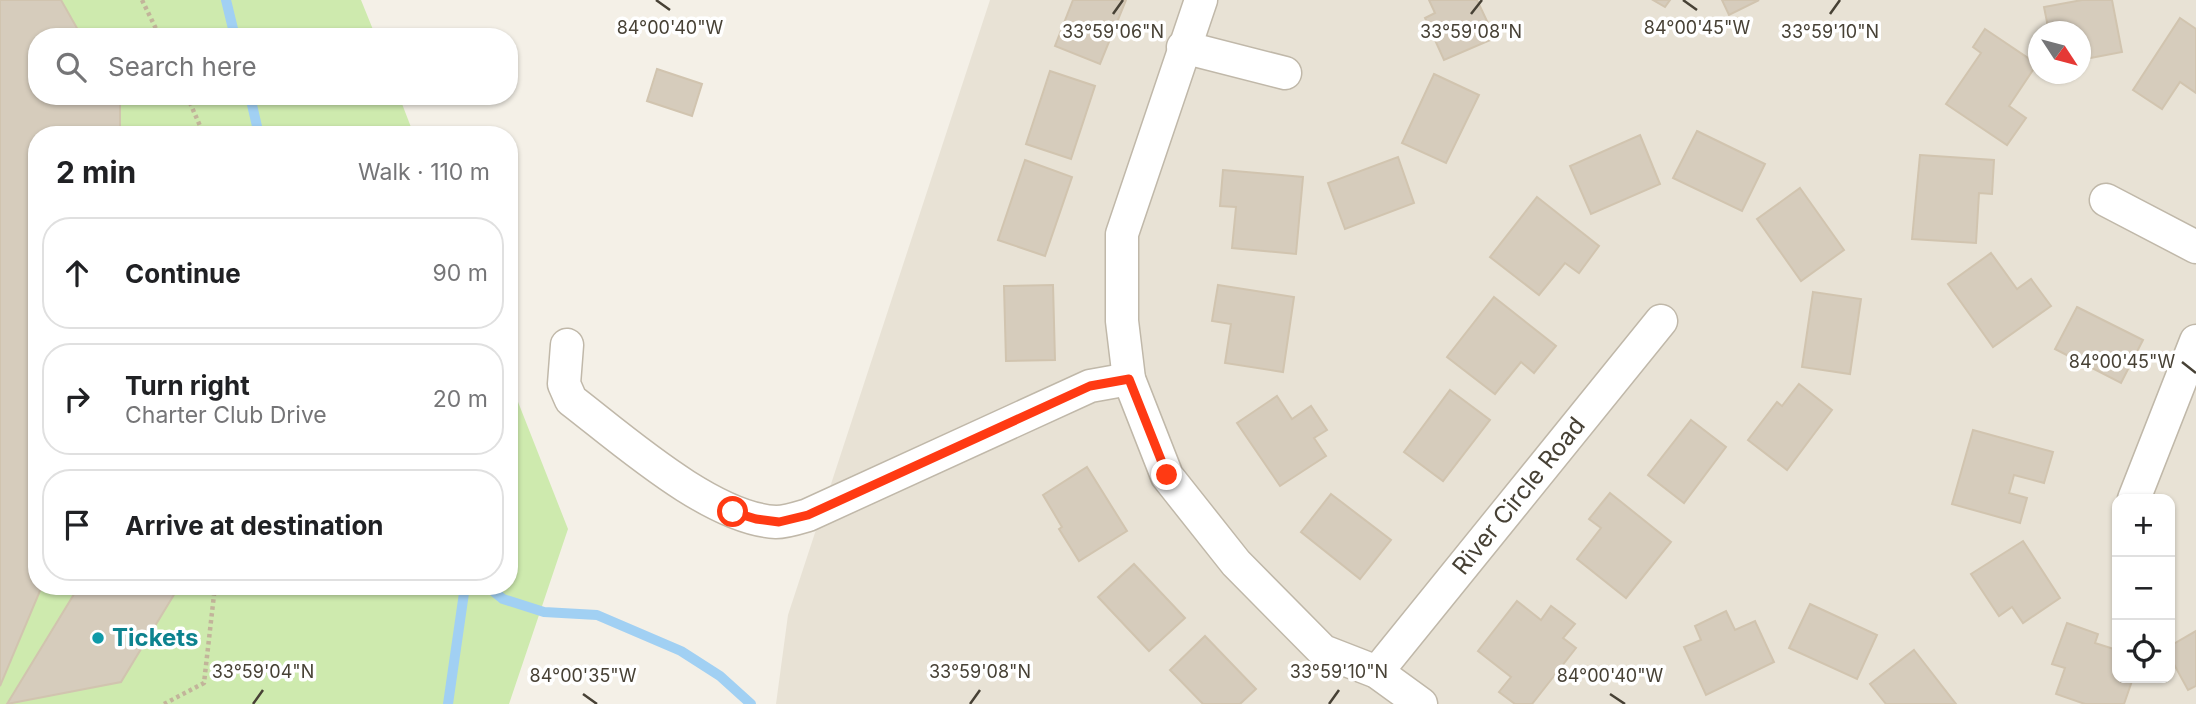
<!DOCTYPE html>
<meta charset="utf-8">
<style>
:root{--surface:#fff;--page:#f2f2f2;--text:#202124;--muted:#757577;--line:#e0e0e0}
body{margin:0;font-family:Inter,sans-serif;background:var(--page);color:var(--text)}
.controls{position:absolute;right:21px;bottom:21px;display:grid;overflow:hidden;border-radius:14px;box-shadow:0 2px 5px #0004}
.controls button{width:63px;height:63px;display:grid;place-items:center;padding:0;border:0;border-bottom:2px solid var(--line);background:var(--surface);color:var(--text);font:35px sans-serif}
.compass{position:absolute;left:2028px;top:21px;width:63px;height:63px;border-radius:50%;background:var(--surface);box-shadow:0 2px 5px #0004;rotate:126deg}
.stop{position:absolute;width:21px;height:21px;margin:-16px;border:5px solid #ff3a13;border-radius:50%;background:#fff}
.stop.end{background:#ff3a13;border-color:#fff;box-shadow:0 2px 7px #0008}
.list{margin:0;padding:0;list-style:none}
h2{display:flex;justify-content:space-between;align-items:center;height:91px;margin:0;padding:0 28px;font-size:30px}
h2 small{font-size:23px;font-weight:400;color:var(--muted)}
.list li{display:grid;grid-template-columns:46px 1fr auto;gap:21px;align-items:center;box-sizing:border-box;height:112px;margin:0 14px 14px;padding:0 14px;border:2px solid var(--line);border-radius:28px}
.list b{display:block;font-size:26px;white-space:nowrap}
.list p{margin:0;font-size:23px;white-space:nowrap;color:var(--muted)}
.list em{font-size:23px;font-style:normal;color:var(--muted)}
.icon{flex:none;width:38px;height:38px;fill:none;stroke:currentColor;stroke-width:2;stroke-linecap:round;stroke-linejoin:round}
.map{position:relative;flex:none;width:2196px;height:704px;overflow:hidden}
.search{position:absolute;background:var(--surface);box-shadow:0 2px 5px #0004;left:28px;top:28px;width:490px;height:77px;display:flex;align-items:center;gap:18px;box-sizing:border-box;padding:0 24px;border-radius:28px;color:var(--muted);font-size:26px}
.panel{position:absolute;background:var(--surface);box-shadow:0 2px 5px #0004;left:28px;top:126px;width:490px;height:469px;border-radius:28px}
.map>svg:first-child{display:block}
.residential{fill:#e8e2d5;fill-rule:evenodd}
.green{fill:#ceeaae}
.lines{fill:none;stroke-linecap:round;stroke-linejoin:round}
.stream{stroke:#a1d0f3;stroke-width:10}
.building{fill:#d6ccbc;stroke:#d1c4af;stroke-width:2}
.minor-casing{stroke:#c0b8a9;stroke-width:35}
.path{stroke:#c2b49a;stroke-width:4.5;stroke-dasharray:3.5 3.5;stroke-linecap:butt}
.minor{stroke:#fff;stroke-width:32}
.route{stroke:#ff3a13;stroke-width:9}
.ticks{fill:none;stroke:#474135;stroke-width:2.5}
.culture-dot{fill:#0f9aa8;stroke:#fff;stroke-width:2.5}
.labels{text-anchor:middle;stroke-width:7;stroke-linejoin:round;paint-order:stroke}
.street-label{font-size:24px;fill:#474135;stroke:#fff}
.culture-label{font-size:24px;font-weight:bold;fill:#0d838f;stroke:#fff;text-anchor:start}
.ticks-label{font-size:18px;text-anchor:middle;fill:#474135;stroke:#fff;stroke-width:7;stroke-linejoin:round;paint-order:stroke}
</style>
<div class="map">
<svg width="2196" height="704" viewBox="0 0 2196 704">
<rect width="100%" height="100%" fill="#f4f0e7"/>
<!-- residential -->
<path class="residential" d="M990,0h1206v704h-1420l12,-89zM2038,32h42v42h-42zM2117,499h53v179h-53z"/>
<!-- green -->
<polygon class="green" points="0,0 361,0 376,37 37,37 37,96 399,96 414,135 37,135 37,586 509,586 509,379 568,529 509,704 0,704"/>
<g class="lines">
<!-- stream -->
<g class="stream">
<polyline points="226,0 235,37"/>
<polyline points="250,96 259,135"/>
<polyline points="487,586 503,599 544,612 597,615 681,651 720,676 751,704"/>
<polyline points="448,704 465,586"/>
</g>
</g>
<!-- building -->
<g class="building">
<polygon points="0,0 61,0 82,37 37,37 37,96 118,96 120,100 120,135 37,135 37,586 42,586 0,686"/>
<polygon points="1073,0 1126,0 1100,64 1055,46"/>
<polygon points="1429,0 1477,0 1495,38 1444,60 1425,18 1435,13"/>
<polygon points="1653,0 1670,0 1665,7"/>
<polygon points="1722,0 1759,0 1729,15"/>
<polygon points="2082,0 2112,0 2122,52 2080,60 2080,32 2049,32 2044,7"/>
<polygon points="2180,18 2196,29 2196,93 2180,82 2162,109 2133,90"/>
<polygon points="1985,29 2037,64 2009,106 2026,118 2007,145 1946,104 1981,53 1973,47"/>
<polygon points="657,69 702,84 692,116 647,101"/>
<polygon points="1050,71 1095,86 1071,159 1026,144"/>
<polygon points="1434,74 1479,95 1446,163 1402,143"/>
<polygon points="1697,131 1765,164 1742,211 1673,178"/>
<polygon points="1640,135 1660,184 1591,214 1570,166"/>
<polygon points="1920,155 1994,160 1992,194 1979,193 1976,243 1912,239"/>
<polygon points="1398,157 1414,203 1345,229 1328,183"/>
<polygon points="1025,160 1072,177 1045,256 998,240"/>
<polygon points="1223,170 1303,177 1296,254 1232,248 1236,207 1220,206"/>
<polygon points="1800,188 1844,250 1801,281 1757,219"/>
<polygon points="1537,197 1599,246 1579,273 1565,263 1539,295 1490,257"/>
<polygon points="1991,253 2017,289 2031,279 2051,306 1993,347 1948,284"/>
<polygon points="1053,285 1055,360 1006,361 1004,286"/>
<polygon points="1218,285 1294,297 1283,372 1225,363 1231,324 1212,321"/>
<polygon points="1813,292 1861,299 1850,374 1802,367"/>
<polygon points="1494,297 1556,346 1534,373 1521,362 1495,394 1447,357"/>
<polygon points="2077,307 2143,340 2121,383 2055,349"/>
<polygon points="1799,384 1832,410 1787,470 1748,440 1777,402 1782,406"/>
<polygon points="1450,390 1490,420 1443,481 1404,452"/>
<polygon points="1277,396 1292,419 1311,406 1327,430 1314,438 1326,456 1280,486 1237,423"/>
<polygon points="1691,420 1726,447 1684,503 1648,475"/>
<polygon points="1973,430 2053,452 2044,483 2014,475 2009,493 2027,498 2020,523 1952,504"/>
<polygon points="1087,467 1127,531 1079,561 1059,529 1062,527 1043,495"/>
<polygon points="1610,493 1671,542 1626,598 1577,559 1601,528 1589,519"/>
<polygon points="1331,494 1391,540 1360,579 1301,532"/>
<polygon points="2023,541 2060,598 2023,623 2012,607 1999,616 1971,574"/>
<polygon points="1134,564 1185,618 1149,651 1098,597"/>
<polygon points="79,586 166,586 175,593 121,682 7,704"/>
<polygon points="1517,601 1541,620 1551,606 1575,624 1563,638 1576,648 1532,704 1515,704 1499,692 1511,677 1478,651"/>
<polygon points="1810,604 1877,635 1857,679 1789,648"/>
<polygon points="1726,611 1735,630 1755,621 1774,662 1706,695 1684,647 1701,640 1695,626"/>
<polygon points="2067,623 2098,634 2095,643 2117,650 2117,678 2133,678 2124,704 2085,704 2056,694 2065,668 2052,664"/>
<polygon points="2196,631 2196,686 2188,690 2170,657 2170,646"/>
<polygon points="1205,636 1256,689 1240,704 1203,704 1170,670"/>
<polygon points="1914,650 1956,704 1886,704 1870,684"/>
</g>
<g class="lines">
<!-- minor casing -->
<g class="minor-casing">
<g id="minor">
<polyline points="1201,0 1122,234 1122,321 1129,379 1167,476 1236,563 1323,651 1377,672 1421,704"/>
<polyline points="1183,47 1285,73"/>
<polyline points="2106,200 2196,247"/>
<path d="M567,345l-3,39 7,16c51,39 140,119 205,122 10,0 22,-4 32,-7l282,-129 39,-7"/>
<polyline points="2134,499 2196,341"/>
<polyline points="1377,672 1661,321"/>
</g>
</g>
<!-- path -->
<g class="path">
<polyline points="142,0 160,37"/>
<polyline points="187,96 204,135"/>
<polyline points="164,704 204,683 215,586"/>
</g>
<!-- minor -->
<use href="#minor" class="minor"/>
</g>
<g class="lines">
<!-- route -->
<polyline class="route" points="733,512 756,519 779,522 808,515 1090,386 1129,379 1167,475"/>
</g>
<!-- ticks -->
<path class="ticks" d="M656,0l14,10M1683,0l14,10M1113,14l10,-14M1471,14l11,-14M1830,14l10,-14M2182,362l14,11M583,694l14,10M1610,694l15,10M253,704l10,-14M970,704l10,-14M1329,704l10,-14"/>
<!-- markers -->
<circle class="culture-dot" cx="98" cy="638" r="7"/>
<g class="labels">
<!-- street labels -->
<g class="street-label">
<text transform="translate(1519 496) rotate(-51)" y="8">River Circle Road</text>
</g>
<!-- culture labels -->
<g class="culture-label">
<text x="112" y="646">Tickets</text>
</g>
</g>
<g class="ticks-label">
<text x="670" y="34">84°00'40"W</text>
<text x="1697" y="34">84°00'45"W</text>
<text x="1113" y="38">33°59'06"N</text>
<text x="1471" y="38">33°59'08"N</text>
<text x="1830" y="38">33°59'10"N</text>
<text x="2122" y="368">84°00'45"W</text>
<text x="263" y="678">33°59'04"N</text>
<text x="980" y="678">33°59'08"N</text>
<text x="1339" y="678">33°59'10"N</text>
<text x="583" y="682">84°00'35"W</text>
<text x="1610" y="682">84°00'40"W</text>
</g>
</svg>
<div class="controls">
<button>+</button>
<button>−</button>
<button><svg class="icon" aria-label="locate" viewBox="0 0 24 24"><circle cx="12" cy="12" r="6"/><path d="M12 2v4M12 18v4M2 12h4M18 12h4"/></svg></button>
</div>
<svg class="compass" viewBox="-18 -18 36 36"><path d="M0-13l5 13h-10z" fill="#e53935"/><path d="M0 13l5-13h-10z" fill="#757577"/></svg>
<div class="stop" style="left:733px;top:512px"></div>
<div class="stop end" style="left:1167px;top:475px"></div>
<div class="search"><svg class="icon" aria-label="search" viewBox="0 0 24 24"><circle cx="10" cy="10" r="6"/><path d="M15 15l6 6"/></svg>Search here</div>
<section class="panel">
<h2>2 min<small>Walk · 110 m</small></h2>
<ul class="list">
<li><svg class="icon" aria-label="ahead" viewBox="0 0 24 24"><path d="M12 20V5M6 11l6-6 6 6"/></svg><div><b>Continue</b></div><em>90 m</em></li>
<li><svg class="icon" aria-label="right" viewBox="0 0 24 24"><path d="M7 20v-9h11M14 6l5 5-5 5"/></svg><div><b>Turn right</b><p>Charter Club Drive</p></div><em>20 m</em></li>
<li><svg class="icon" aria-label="arrive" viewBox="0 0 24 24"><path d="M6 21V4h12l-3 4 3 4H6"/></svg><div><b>Arrive at destination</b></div></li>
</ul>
</section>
</div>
